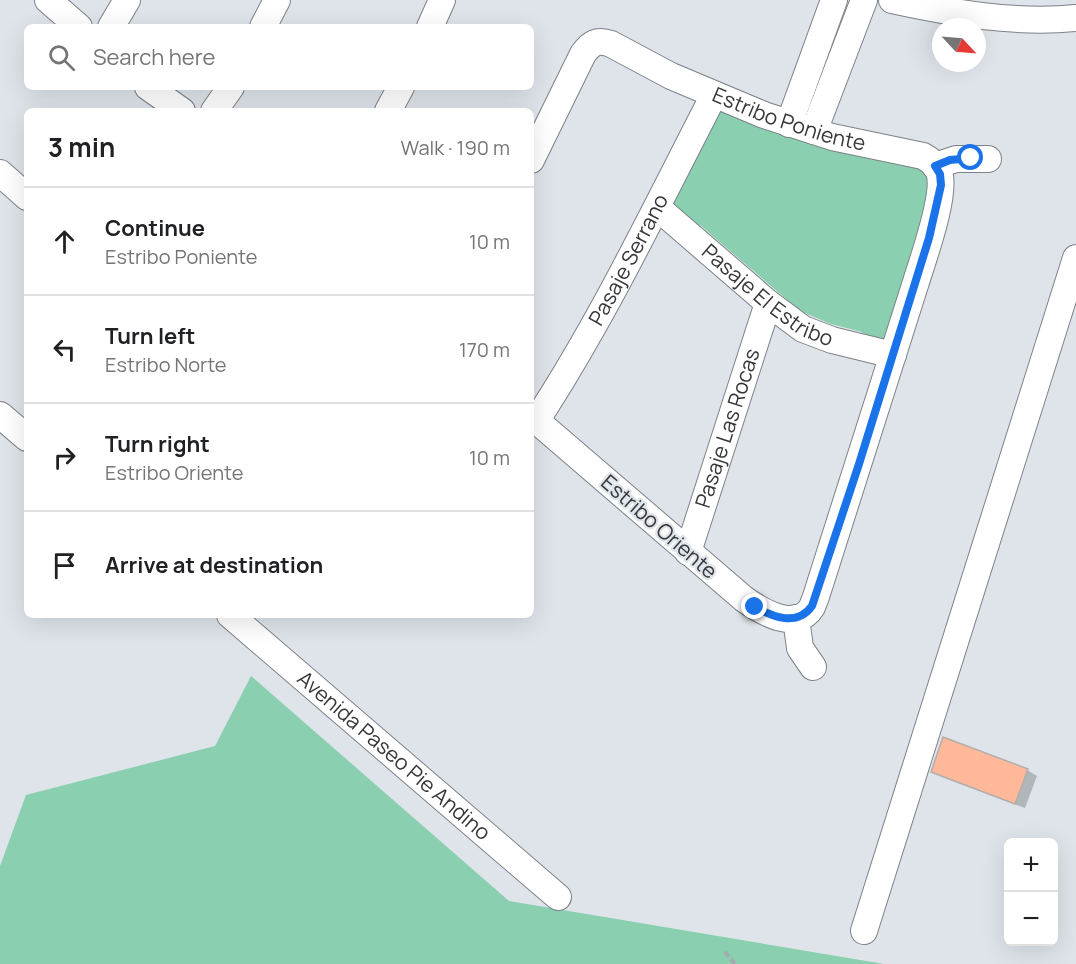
<!DOCTYPE html>
<meta charset="utf-8">
<style>
:root{--surface:#fff;--page:#f2f2f2;--text:#202124;--muted:#757577;--line:#e0e0e0}
body{margin:0;font-family:Manrope,sans-serif;background:var(--page);color:var(--text)}
.controls{position:absolute;right:18px;bottom:18px;display:grid;overflow:hidden;border-radius:9px;box-shadow:0 6px 24px #0002}
.controls button{width:54px;height:54px;display:grid;place-items:center;padding:0;border:0;border-bottom:2px solid var(--line);background:var(--surface);color:var(--text);font:30px sans-serif}
.compass{position:absolute;left:932px;top:18px;width:54px;height:54px;border-radius:50%;background:var(--surface);box-shadow:0 6px 24px #0002;rotate:116deg}
.stop{position:absolute;width:18px;height:18px;margin:-14px;border:4px solid #1a73e8;border-radius:50%;background:#fff}
.stop.end{background:#1a73e8;border-color:#fff;box-shadow:0 2px 6px #0008}
.list{margin:0;padding:0;list-style:none}
h2{display:flex;justify-content:space-between;align-items:center;height:78px;margin:0;padding:0 24px;font-size:26px}
h2 small{font-size:20px;font-weight:400;color:var(--muted)}
.list li{display:grid;grid-template-columns:39px 1fr auto;gap:18px;align-items:center;box-sizing:border-box;height:108px;padding:0 24px;border-top:2px solid var(--line)}
.list b{display:block;font-size:22px;white-space:nowrap}
.list p{margin:0;font-size:20px;white-space:nowrap;color:var(--muted)}
.list em{font-size:20px;font-style:normal;color:var(--muted)}
.icon{flex:none;width:33px;height:33px;fill:none;stroke:currentColor;stroke-width:2;stroke-linecap:round;stroke-linejoin:round}
.map{position:relative;flex:none;width:1076px;height:964px;overflow:hidden}
.search{position:absolute;background:var(--surface);box-shadow:0 6px 24px #0002;left:24px;top:24px;width:510px;height:66px;display:flex;align-items:center;gap:15px;box-sizing:border-box;padding:0 21px;border-radius:9px;color:var(--muted);font-size:22px}
.panel{position:absolute;background:var(--surface);box-shadow:0 6px 24px #0002;left:24px;top:108px;width:510px;height:510px;border-radius:9px}
.map>svg:first-child{display:block}
.green{fill:#8acfaf}
.shadow{fill:#0003}
.building{fill:#ffb99a;stroke:#b5adaa;stroke-width:1.5}
.lines{fill:none;stroke-linecap:round;stroke-linejoin:round}
.minor-casing{stroke:#7c8287;stroke-width:28}
.path{stroke:#a5aaae;stroke-width:4;stroke-dasharray:6 3;stroke-linecap:butt}
.minor{stroke:#fff;stroke-width:26}
.route{stroke:#1a73e8;stroke-width:8}
.labels{text-anchor:middle;stroke-width:4.5;stroke-linejoin:round;paint-order:stroke}
.street-label{font-size:21px;fill:#353739;stroke:#dee4ea}
</style>
<div class="map">
<svg width="1076" height="964" viewBox="0 0 1076 964">
<rect width="100%" height="100%" fill="#dee4ea"/>
<!-- green -->
<g class="green">
<polygon points="717,109 840,151 915,166 927,174 929,187 918,231 885,339 873,342 863,339 862,332 831,324 800,311 700,225 696,231 676,212 670,198"/>
<polygon points="251,676 509,901 884,964 0,964 0,866 26,795 215,746"/>
</g>
<!-- shadow -->
<polygon class="shadow" points="1027,770 1037,776 1025,808 942,777 932,771"/>
<!-- building -->
<polygon class="building" points="943,737 1028,769 1015,804 931,772"/>
<g class="lines">
<!-- minor casing -->
<g class="minor-casing">
<g id="minor">
<polyline points="48,0 79,27"/>
<path d="M892,0c60,13 123,24 184,18"/>
<polyline points="111,27 127,0"/>
<polyline points="263,27 277,0"/>
<polyline points="430,27 442,0"/>
<polyline points="148,87 182,111"/>
<polyline points="214,111 231,87"/>
<polyline points="388,111 401,87"/>
<polyline points="789,124 834,0"/>
<polyline points="814,131 864,0"/>
<path id="s1" d="M531,160l52,-106c8,-11 14,-15 28,-10l60,32 93,39 68,22 91,19c7,4 13,8 16,16 8,21 -16,87 -23,110l-96,302c-2,7 -5,16 -8,23 -16,26 -51,4 -68,-8l-213,-183"/>
<polyline points="935,166 956,159 988,159"/>
<polyline points="0,173 27,197"/>
<path id="s2" d="M658,208l110,95 35,26 29,11 61,15"/>
<polyline points="0,415 27,438"/>
<path id="s3" d="M536,421c68,-104 121,-216 178,-326"/>
<path id="s4" d="M688,552l80,-249"/>
<path id="s5" d="M230,615l328,282"/>
<polyline points="796,618 800,648 813,667"/>
<polyline points="864,931 1076,258"/>
</g>
</g>
<!-- path -->
<polyline class="path" points="725,952 735,964"/>
<!-- minor -->
<use href="#minor" class="minor"/>
</g>
<g class="lines">
<!-- route -->
<path class="route" d="M755,607c18,10 42,20 57,-1l47,-142 70,-226 12,-53 -1,-11 -5,-8 15,-6 21,-2"/>
</g>
<g class="labels">
<!-- street labels -->
<g class="street-label">
<text dy="7" stroke="none"><textPath href="#s1" startOffset="345">Estribo Poniente</textPath></text>
<text dy="7" stroke="none"><textPath href="#s3" startOffset="186">Pasaje Serrano</textPath></text>
<text dy="7" stroke="none"><textPath href="#s2" startOffset="141">Pasaje El Estribo</textPath></text>
<text dy="7" stroke="none"><textPath href="#s4" startOffset="130">Pasaje Las Rocas</textPath></text>
<text transform="translate(659 527) rotate(41)" y="7">Estribo Oriente</text>
<text dy="7" stroke="none"><textPath href="#s5" startOffset="216">Avenida Paseo Pie Andino</textPath></text>
</g>
</g>
</svg>
<div class="controls">
<button>+</button>
<button>−</button>
</div>
<svg class="compass" viewBox="-18 -18 36 36"><path d="M0-13l5 13h-10z" fill="#e53935"/><path d="M0 13l5-13h-10z" fill="#757577"/></svg>
<div class="stop" style="left:971px;top:158px"></div>
<div class="stop end" style="left:755px;top:607px"></div>
<div class="search"><svg class="icon" aria-label="search" viewBox="0 0 24 24"><circle cx="10" cy="10" r="6"/><path d="M15 15l6 6"/></svg>Search here</div>
<section class="panel">
<h2>3 min<small>Walk · 190 m</small></h2>
<ul class="list">
<li><svg class="icon" aria-label="ahead" viewBox="0 0 24 24"><path d="M12 20V5M6 11l6-6 6 6"/></svg><div><b>Continue</b><p>Estribo Poniente</p></div><em>10 m</em></li>
<li><svg class="icon" aria-label="left" viewBox="0 0 24 24"><path d="M17 20v-9H6M10 6l-5 5 5 5"/></svg><div><b>Turn left</b><p>Estribo Norte</p></div><em>170 m</em></li>
<li><svg class="icon" aria-label="right" viewBox="0 0 24 24"><path d="M7 20v-9h11M14 6l5 5-5 5"/></svg><div><b>Turn right</b><p>Estribo Oriente</p></div><em>10 m</em></li>
<li><svg class="icon" aria-label="arrive" viewBox="0 0 24 24"><path d="M6 21V4h12l-3 4 3 4H6"/></svg><div><b>Arrive at destination</b></div></li>
</ul>
</section>
</div>
